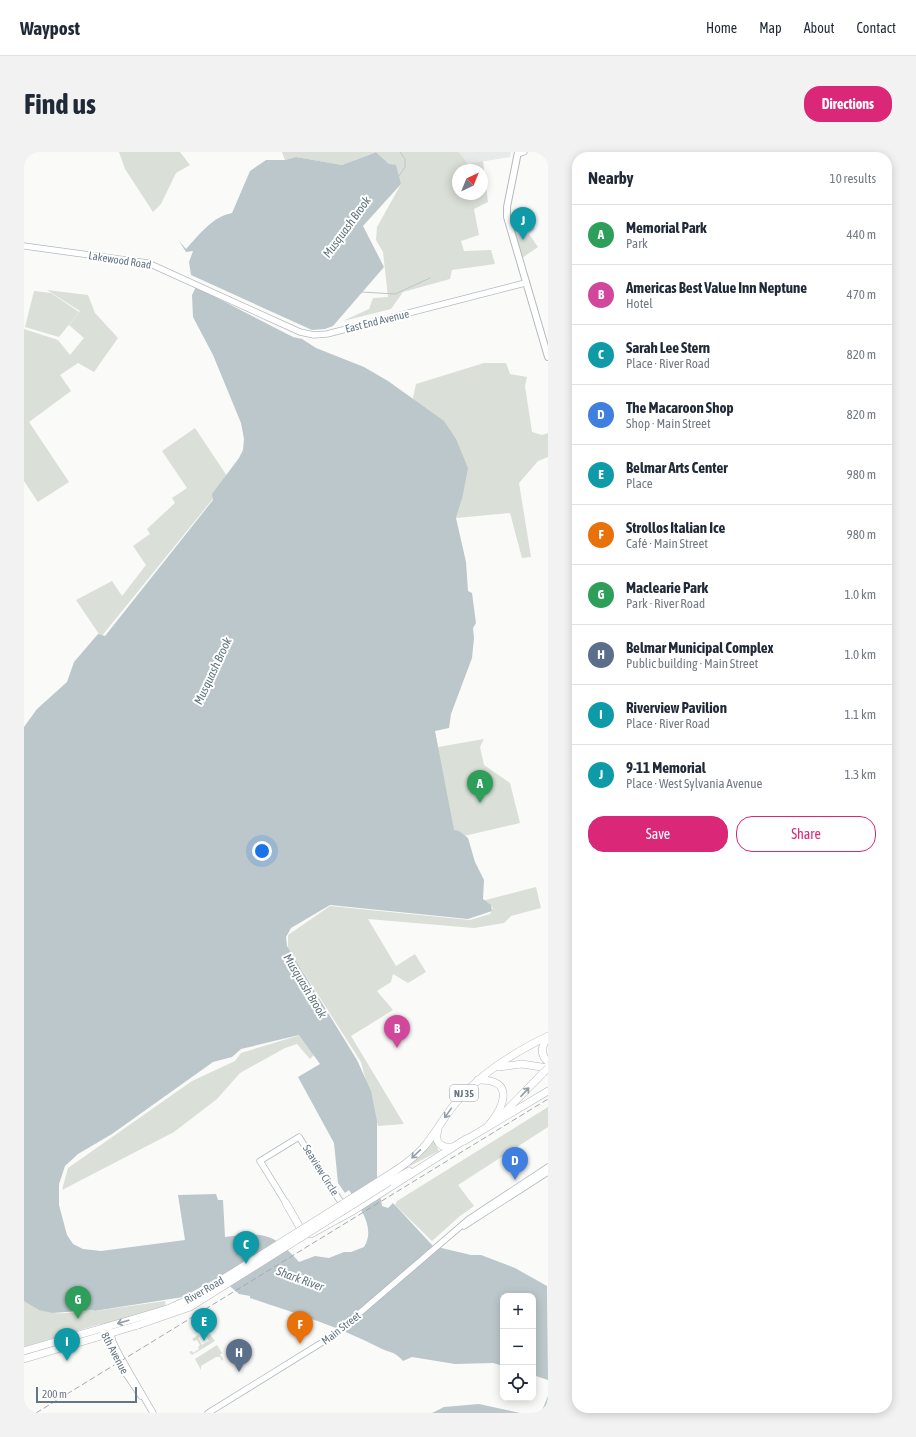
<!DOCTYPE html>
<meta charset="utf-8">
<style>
:root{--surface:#fff;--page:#f2f2f3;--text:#1f2937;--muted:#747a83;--line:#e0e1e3;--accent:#db2777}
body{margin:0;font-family:"Asap Condensed",sans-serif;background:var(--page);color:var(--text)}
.controls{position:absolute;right:12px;bottom:12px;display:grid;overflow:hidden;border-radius:8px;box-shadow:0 2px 10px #0003}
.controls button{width:36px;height:36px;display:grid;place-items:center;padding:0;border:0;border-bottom:1px solid var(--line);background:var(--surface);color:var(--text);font:20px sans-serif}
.compass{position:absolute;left:428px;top:12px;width:36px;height:36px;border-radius:50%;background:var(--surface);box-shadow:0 2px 10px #0003;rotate:43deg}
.scale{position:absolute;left:12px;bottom:10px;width:101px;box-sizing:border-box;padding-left:4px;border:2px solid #657683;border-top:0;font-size:11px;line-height:14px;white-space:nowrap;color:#657683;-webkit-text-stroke:3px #fff;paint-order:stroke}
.you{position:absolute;left:238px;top:699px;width:14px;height:14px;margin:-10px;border:3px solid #fff;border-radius:50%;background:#1a73e8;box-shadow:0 0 0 6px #1a73e833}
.badge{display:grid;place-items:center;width:26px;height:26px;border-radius:50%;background:var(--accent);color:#fff;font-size:13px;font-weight:700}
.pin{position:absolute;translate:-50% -33px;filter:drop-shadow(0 1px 2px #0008)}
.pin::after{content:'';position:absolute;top:21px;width:14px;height:12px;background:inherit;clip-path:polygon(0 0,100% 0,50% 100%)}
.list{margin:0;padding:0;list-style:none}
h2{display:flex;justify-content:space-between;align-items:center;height:52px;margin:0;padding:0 16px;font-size:17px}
h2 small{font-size:13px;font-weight:400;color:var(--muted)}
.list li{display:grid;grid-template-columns:26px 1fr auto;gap:12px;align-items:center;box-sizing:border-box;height:60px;padding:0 16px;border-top:1px solid var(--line)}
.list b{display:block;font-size:15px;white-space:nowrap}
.list p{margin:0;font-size:13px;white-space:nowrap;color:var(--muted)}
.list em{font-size:13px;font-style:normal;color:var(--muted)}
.actions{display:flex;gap:8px;padding:12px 16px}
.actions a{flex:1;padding:9px 0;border:1px solid var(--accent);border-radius:16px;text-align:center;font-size:14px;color:var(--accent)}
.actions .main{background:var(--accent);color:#fff}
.icon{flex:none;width:22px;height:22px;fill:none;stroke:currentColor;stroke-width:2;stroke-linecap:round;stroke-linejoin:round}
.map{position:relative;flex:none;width:524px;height:1261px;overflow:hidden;border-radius:16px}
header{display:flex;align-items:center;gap:24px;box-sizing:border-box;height:56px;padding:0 20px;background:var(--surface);border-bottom:1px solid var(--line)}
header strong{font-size:19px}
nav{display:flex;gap:22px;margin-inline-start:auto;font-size:14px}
.intro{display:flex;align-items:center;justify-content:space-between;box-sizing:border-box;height:96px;padding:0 24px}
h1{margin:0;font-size:28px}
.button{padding:10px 18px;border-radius:16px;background:var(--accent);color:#fff;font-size:14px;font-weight:700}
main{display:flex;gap:24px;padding:0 24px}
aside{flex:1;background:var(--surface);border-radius:16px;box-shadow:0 2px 10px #0003}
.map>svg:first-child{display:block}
.built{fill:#e8e9e9}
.green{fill:#dadfd7;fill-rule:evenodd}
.water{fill:#bbc7cb;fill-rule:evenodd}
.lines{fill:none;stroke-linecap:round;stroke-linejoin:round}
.stream{stroke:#bbc7cb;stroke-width:1}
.secondary-casing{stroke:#b3babf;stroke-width:7}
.primary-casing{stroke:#b5babe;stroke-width:8}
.highway-casing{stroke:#b4b9bd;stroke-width:8}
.secondary{stroke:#fff;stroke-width:5.5}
.primary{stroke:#fff;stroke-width:6}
.highway{stroke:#fff;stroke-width:7}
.rail{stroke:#a2aab0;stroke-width:1;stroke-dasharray:6 3;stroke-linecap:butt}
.highway-bridge-casing{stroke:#b4b9bd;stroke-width:8;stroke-linecap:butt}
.highway-bridge{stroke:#fff;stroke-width:7}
.oneway{stroke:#939fa8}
.labels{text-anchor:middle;stroke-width:4;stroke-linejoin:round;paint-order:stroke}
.shield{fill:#fff;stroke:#939fa8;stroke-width:1}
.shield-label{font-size:10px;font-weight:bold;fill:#657683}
.street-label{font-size:11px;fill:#657683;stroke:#fff}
.water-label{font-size:12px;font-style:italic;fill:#60757c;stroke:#fff}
</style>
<header>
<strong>Waypost</strong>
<nav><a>Home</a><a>Map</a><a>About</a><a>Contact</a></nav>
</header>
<div class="intro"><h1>Find us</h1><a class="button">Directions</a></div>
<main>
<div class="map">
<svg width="524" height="1261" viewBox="0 0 524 1261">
<rect width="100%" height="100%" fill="#fafaf8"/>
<!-- built -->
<polygon class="built" points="435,0 487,0 486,5 444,12"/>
<!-- green -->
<g class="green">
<polygon points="95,0 156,0 166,13 152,21 137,52 129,60 101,17"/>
<polygon points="258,0 351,0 318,13 272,5 261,8"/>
<path d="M352,0h83l9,12 15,-3 5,41 -14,7 5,26 -18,6 3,10 27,-1 4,14 -43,6 -2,9 -47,13 -12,17 -48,12 26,-12 4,-11 15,-1 -5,-45 -7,-12 1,-13 24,-43 -12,-20zM434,18h24v24h-24z"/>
<polygon points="502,64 511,77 505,82 514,95 498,106 489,73"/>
<polygon points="23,138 64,143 71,161 94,186 70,220 54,211 36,223 47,239 5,270 45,330 14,350 0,329 0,177 34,188 46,203 60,186 45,173 56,159"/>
<polygon points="10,139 27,141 55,160 35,185 1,175"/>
<polygon points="460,211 482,211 486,222 503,225 501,234 508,280 518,283 524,281 524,305 514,309 495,331 507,405 498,406 486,361 432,366 438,347 389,246 392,232"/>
<polygon points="171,276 205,327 77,485 52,448 88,429 98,444 122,413 109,394 126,382 123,377 151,351 148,346 163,336 138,299"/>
<polygon points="411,580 414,595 460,587 456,595 460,613 486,631 496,671 440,684 427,680 409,600"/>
<polygon points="512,735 517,756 487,764 480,771 450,776 344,767 372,814 391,802 402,820 384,831 369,822 367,830 353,839 369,858 327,884 380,972 354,974 337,910 264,796 264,783 306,754 446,768 466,762 469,756 464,751 458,749"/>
<polygon points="276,883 291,902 286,907 273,892 261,896 216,921 193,947 150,980 38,1038 44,1016 168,929 211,909 217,901"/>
<polygon points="524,955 524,975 434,1033 450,1054 436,1064 408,1089 371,1053 373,1049"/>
<polygon points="409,988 415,999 386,1014 386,1013"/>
<path d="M1,1148c23,19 42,13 69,10l1,1 70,-10 1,9 -63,18 -3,-4 -76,23v-46z"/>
<polygon points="183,1178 191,1189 168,1203 165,1200 168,1199 169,1201 175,1197 174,1195 176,1193 173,1188 170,1189 168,1187 174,1183 175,1185 174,1186 178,1193 185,1189 181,1182 178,1183 177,1181"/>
<polygon points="193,1193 198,1201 196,1203 199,1207 198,1209 196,1205 192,1205 177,1214 177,1218 171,1207"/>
</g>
<!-- water -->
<g class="water">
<path d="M352,0l13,12 7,1 5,19 -38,42 21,41 -51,59 -8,3 -13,1 -121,-55 -2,-13 4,-11 -7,1 -7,-11 7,8c14,-15 26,-32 46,-36l18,-42 16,-11h19l11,-3 46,8z"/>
<path d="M172,135l97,50 9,2 14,9 48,19 24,14 56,40 12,18 12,29 -6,31 -6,19 10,44 2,29 4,2 4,30 -3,5 1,10 -2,20 -21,56 -2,14 -14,3 19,99 5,1 9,7 7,24 9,18 -1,19 8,6 1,6 -24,8 -138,-14 -39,23 -5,9 1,9 70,114 14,31 6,30v57l5,28 6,2 5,-5 40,43 38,9h10l34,13 32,18 1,94 -15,-5v-79h-30v70l-10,-3 -38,1 -43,-7 -9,4c-10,-11 -11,-7 -23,-13 -41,-21 -86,-35 -130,-50v-2l-11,-2 -20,-17 -36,20 -89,14v-1l-42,3 -13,-3 -15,-9v-574l13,-18 30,-27 7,-20 24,-28 7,2 108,-136 -1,-6 27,-36 4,-8 1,-11 -3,-16 -28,-68 -20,-38 -1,-22zM275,883l21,29 -22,13 36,66 4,40 7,10 4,-3c11,18 27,38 15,57l-13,5h-7l-15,6 -14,-2 -16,6c-26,-30 -37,-30 -74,-25l-2,-37h-5l-2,-6 -38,1 7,45 -84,11 -18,-2 -10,-5 -6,-9 -8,-30v-21l6,-18 13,-12 34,-20 101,-72 19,-5 9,-8z"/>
<polygon points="524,1244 523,1261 517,1261"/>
<polygon points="455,1252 496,1261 408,1261 420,1255"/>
</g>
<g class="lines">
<!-- stream -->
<g class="stream">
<polyline points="375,24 381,15 381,7 376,0"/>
<polyline points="338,140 371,142 406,126"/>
</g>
<!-- secondary casing -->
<g class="secondary-casing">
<g id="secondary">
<polyline points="494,2 500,0"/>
<polyline points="0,94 124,111 276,180 290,183 303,182 501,131"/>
<polyline points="262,1051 236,1009 275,985 318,1052"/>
<polyline points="440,1074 524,1020"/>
<polyline points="86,1178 89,1190 96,1204 129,1261"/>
<polyline points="79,1180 98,1216 117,1244"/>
<polyline points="184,1261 310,1183 445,1067 524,1015"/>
</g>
</g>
<!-- primary casing -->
<g class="primary-casing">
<polyline id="primary" points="494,0 483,55 483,65 524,205"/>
</g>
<!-- highway casing -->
<g class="highway-casing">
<g id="highway">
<path d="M524,885c-6,8 -9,17 0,25"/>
<polyline points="475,915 498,912 524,916"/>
<path d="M454,928c38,-1 26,27 10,46"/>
<polyline points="478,963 519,921"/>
<path d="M414,978c-4,12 2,18 14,17"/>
<polyline points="440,989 524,939"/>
<path d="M363,1024c13,-8 25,-16 36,-28 14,-16 23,-36 38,-51 23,-26 56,-46 87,-61"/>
<polyline points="365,1030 385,1019"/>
<polyline points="262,1051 278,1079 287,1082 327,1060 442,987"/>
<polyline points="0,1199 113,1166"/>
<polyline points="0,1207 114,1173"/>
</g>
</g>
<!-- secondary -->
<use href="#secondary" class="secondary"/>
<!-- primary -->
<use href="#primary" class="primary"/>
<!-- highway -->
<use href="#highway" class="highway"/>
<!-- rail -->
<polyline class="rail" points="12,1261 524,947"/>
<!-- highway-bridge casing -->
<g class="highway-bridge-casing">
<g id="highway-bridge">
<polyline points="519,921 524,916"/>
<polyline points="113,1166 146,1156 170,1145 363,1024"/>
<polyline points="114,1173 166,1155 365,1030"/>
</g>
</g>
<!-- highway-bridge -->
<use href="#highway-bridge" class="highway-bridge"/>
</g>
<!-- one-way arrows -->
<defs><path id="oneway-shaft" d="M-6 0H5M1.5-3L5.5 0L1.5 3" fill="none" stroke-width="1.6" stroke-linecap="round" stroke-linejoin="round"/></defs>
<g class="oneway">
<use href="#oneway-shaft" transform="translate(501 940) rotate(-47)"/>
<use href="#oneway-shaft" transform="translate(424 961) rotate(125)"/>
<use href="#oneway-shaft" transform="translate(392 1002) rotate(136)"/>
<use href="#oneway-shaft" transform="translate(99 1170) rotate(164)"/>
</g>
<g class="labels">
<!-- shield labels -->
<rect class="shield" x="426" y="933" width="28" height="16" rx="3"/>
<g class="shield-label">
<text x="440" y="945">NJ 35</text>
</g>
<!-- street labels -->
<g class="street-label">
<text transform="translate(96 108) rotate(9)" y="4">Lakewood Road</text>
<text transform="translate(353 169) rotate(-14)" y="4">East End Avenue</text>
<text transform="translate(297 1018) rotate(58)" y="4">Seaview Circle</text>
<text transform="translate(180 1138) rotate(-30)" y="4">River Road</text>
<text transform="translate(317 1176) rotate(-38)" y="4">Main Street</text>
<text transform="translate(91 1201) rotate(62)" y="4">8th Avenue</text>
</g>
<!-- water labels -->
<g class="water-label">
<text transform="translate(323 75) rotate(-54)" y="4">Musquash Brook</text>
<text transform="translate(189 519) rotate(-65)" y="4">Musquash Brook</text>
<text transform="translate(281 834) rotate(59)" y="4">Musquash Brook</text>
<text transform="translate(276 1127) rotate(20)" y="4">Shark River</text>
</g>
</g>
</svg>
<div class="controls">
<button>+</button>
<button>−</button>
<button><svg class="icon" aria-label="locate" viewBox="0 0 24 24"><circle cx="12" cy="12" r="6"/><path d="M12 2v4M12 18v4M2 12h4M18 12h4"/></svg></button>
</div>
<svg class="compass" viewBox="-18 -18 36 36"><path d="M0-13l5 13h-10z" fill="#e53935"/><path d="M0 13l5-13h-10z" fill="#747a83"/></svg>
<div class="scale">200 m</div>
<div class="you"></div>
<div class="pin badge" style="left:456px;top:651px;background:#2e9e5b">A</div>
<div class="pin badge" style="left:373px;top:896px;background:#d1479c">B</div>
<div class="pin badge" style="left:222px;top:1112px;background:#0f9aa8">C</div>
<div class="pin badge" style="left:491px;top:1028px;background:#3f7fe0">D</div>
<div class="pin badge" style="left:180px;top:1189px;background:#0f9aa8">E</div>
<div class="pin badge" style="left:276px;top:1192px;background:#e8710a">F</div>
<div class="pin badge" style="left:54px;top:1167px;background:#2e9e5b">G</div>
<div class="pin badge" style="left:215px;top:1220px;background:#5c6f8a">H</div>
<div class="pin badge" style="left:43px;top:1209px;background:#0f9aa8">I</div>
<div class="pin badge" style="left:499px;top:88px;background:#0f9aa8">J</div>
</div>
<aside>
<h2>Nearby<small>10 results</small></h2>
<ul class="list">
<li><span class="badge" style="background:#2e9e5b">A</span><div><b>Memorial Park</b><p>Park</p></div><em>440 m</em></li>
<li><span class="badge" style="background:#d1479c">B</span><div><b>Americas Best Value Inn Neptune</b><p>Hotel</p></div><em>470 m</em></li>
<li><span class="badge" style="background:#0f9aa8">C</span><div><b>Sarah Lee Stern</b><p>Place · River Road</p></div><em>820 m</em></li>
<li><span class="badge" style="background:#3f7fe0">D</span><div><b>The Macaroon Shop</b><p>Shop · Main Street</p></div><em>820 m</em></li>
<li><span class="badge" style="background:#0f9aa8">E</span><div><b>Belmar Arts Center</b><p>Place</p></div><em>980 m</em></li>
<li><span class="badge" style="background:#e8710a">F</span><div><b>Strollos Italian Ice</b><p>Café · Main Street</p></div><em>980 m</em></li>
<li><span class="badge" style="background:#2e9e5b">G</span><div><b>Maclearie Park</b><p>Park · River Road</p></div><em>1.0 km</em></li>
<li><span class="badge" style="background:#5c6f8a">H</span><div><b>Belmar Municipal Complex</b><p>Public building · Main Street</p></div><em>1.0 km</em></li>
<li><span class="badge" style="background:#0f9aa8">I</span><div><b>Riverview Pavilion</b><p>Place · River Road</p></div><em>1.1 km</em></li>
<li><span class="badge" style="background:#0f9aa8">J</span><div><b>9-11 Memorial</b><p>Place · West Sylvania Avenue</p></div><em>1.3 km</em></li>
</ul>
<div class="actions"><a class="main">Save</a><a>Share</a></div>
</aside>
</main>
